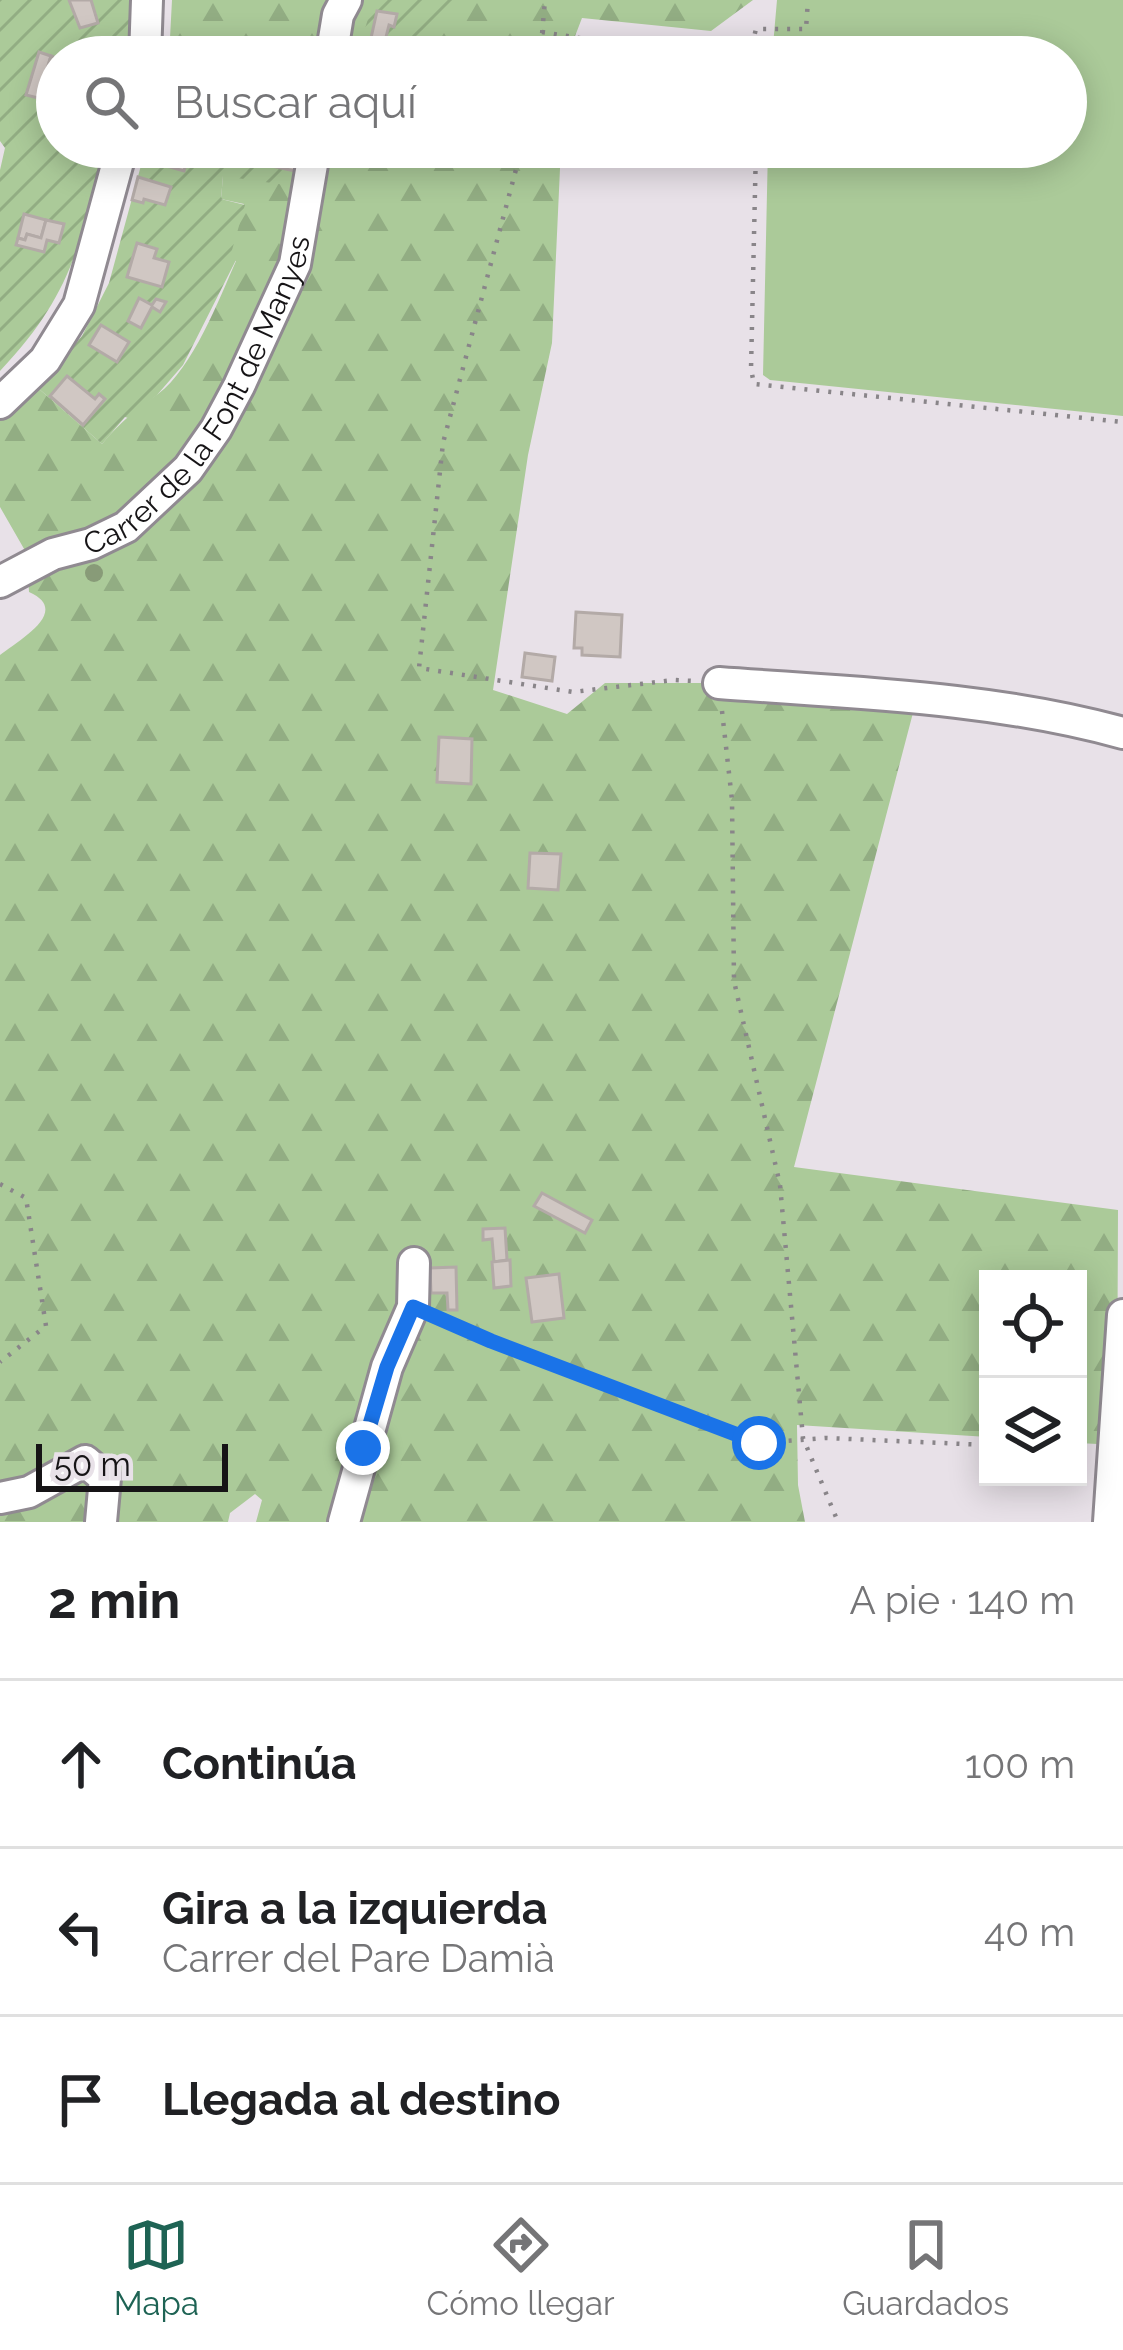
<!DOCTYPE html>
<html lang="es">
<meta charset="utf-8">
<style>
:root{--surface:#fff;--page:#f2f2f2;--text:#202124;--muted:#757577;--line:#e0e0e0;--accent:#1e6354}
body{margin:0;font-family:Raleway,sans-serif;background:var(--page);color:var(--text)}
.controls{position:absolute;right:36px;bottom:36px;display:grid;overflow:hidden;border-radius:0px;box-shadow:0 6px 30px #0003}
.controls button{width:108px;height:108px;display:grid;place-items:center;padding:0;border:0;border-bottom:3px solid var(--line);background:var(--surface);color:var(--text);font:60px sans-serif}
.scale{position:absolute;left:36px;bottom:30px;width:192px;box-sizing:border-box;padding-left:12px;border:6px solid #161416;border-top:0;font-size:33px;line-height:42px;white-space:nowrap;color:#161416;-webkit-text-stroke:9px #e8e1e8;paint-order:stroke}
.stop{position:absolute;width:36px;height:36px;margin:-27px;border:9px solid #1a73e8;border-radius:50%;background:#fff}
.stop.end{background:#1a73e8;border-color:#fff;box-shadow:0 3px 12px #0008}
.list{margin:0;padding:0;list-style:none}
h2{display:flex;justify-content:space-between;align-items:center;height:156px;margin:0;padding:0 48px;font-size:51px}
h2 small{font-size:39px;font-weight:400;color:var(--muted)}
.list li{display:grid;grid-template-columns:78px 1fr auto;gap:36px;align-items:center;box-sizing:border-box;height:168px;padding:0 48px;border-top:3px solid var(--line)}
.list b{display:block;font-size:45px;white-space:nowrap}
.list p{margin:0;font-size:39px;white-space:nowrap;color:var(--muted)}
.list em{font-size:39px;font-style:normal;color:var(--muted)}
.icon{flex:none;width:66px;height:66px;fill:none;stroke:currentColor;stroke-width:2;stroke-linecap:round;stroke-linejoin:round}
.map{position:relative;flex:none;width:1123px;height:1522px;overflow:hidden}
.search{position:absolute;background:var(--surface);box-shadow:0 6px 30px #0003;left:36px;right:36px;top:36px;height:132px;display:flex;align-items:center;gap:30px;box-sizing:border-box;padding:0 42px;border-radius:66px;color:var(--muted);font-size:45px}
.sheet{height:660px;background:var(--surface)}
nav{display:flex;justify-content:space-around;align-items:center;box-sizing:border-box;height:168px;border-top:3px solid var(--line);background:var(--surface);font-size:33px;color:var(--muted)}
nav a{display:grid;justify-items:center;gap:6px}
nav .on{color:var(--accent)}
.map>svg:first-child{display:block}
.grass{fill:#abca99}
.forest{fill:url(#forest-firs)}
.garden{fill:url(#garden-furrows)}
.building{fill:#d0c7c3;stroke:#b3aaa7;stroke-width:3}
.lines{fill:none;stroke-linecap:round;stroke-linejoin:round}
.street-casing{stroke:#908a91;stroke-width:36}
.path{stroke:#898589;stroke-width:4.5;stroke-dasharray:3 9;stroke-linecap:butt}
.street{stroke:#fff;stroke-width:30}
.tree{fill:#889b78}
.route{stroke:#1a73e8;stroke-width:15}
.labels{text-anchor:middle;stroke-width:10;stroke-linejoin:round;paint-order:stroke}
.street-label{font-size:30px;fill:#161416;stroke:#e8e1e8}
</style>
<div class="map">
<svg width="1123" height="1522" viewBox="0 0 1123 1522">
<defs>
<pattern id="forest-firs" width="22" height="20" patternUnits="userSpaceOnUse" patternTransform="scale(3)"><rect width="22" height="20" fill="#abca99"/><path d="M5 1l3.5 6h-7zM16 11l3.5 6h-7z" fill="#92ad83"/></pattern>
<pattern id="garden-furrows" width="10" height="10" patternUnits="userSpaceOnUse" patternTransform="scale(3)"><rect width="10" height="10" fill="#abca99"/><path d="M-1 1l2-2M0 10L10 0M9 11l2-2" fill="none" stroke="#92ad83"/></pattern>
</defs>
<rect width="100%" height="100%" fill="#e8e1e8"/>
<!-- grass -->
<polygon class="grass" points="777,0 1123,0 1123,416 770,380 763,375 768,147 1066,147 1066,57 772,57"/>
<!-- forest -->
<g class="forest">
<polygon points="172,0 753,0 711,31 582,18 567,57 169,57"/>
<path d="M308,147h253l-9,196 -24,112 -35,235 74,24 38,-31h114l195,26 -120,458 324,43 -1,235 -39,-2v-164h-90v158l-191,-12 1,60 7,37h-549l6,-22 -7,-6 -25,19 -2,9h-228v-867c19,-15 72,-44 29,-63l-2,-38 -27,-47v-89l38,-30 64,56c18,-22 36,-36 56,-50 35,-26 61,-95 78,-133l-7,-3 15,-54 -23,-5 2,-23z"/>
</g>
<!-- garden -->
<g class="garden">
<path d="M0,0h135l-6,57h-72v90h49c-26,97 -34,148 -106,224v-201l5,-22 -5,-7z"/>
<polygon points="374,0 457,0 445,21 438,57 356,57"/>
<polygon points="146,147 307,147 300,187 223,176 221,199 245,205 230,257 236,260 183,365 157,395 128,418 125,417 102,444 38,388 82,336 109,283"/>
</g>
<!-- building -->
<g class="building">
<polygon points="69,0 91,0 98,23 80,28"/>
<polygon points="377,11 397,14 394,27 389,25 385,41 371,38"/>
<polygon points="39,52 51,56 38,98 26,95"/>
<polygon points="51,56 57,58 57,102 39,96"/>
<polygon points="163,147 190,147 184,171 159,164"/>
<polygon points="270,147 299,152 295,171 267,165"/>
<polygon points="138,177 171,187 165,205 144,199 143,203 132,200"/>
<polygon points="24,214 46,220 41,238 27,234 25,240 18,238"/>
<polygon points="46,220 64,224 59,243 47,240 44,252 16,245 18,238 25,240 27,234 41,238"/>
<polygon points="137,243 157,249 154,258 169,262 162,287 127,277"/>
<polygon points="139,298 152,305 156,299 166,302 160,312 152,307 141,328 128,321"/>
<polygon points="101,325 129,342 117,362 89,345"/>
<polygon points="67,376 95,399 99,394 105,399 83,425 50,396"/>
<polygon points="576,612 622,615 620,657 582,655 582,648 574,648"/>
<polygon points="525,653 555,657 552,681 522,677"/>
<polygon points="439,737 472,739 471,784 437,782"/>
<polygon points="530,853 561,854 558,890 528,888"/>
<polygon points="542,1193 592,1220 585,1233 534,1206"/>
<polygon points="505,1228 507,1260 494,1262 492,1239 483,1240 483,1229"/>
<polygon points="510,1260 511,1286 494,1288 492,1262"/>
<polygon points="456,1267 457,1310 448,1310 447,1293 431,1293 430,1268"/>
<polygon points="559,1274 564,1318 532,1322 526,1278"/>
</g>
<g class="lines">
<!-- street casing -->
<g class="street-casing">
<g id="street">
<polyline points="145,57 147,0"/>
<polyline points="331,57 338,15 346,0"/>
<polyline points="0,403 45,360 79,305 122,147"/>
<path id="s1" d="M0,582l53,-28 38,-10 35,-17 62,-58 28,-40 23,-43 56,-122 20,-117"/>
<path d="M719,683c135,10 274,14 404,50"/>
<polyline points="0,1498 29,1492 85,1461 105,1478 101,1522"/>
<polyline points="344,1522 387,1367 413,1307 414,1263"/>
<polyline points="1109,1522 1123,1315"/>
</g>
</g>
<!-- path -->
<g class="path">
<polyline points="542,32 699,57"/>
<polyline points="756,40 756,57"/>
<polyline points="540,57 545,0"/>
<polyline points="749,57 756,29 806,29 808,0"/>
<polyline points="522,147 443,443 419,668 573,692 674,680 694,681"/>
<polyline points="756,147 751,369 754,384 1123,422"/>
<polyline points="722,711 732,800 734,981 780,1185 803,1438 838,1522"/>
<polyline points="0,1184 26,1198 46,1326 0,1362"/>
<polyline points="440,1319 759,1443 826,1438 988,1445"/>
</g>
<!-- street -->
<use href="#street" class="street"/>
</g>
<!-- trees -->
<circle class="tree" cx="94" cy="573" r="9"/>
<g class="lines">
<!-- route -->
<polyline class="route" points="363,1448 387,1367 413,1307 491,1341 759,1443"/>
</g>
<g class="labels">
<!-- street labels -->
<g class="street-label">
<text dy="10" stroke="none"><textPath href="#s1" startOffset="288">Carrer de la Font de Manyes</textPath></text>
</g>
</g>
</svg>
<div class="controls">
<button><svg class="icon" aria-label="locate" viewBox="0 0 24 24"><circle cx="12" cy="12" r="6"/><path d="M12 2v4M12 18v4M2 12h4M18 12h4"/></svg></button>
<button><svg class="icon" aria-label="layers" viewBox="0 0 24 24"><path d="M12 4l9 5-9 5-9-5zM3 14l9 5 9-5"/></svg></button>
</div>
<div class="scale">50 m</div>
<div class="stop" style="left:759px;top:1443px"></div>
<div class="stop end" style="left:363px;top:1448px"></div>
<div class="search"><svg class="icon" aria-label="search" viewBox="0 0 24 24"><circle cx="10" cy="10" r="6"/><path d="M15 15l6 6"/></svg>Buscar aquí</div>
</div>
<section class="sheet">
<h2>2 min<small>A pie · 140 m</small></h2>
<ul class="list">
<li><svg class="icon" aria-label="ahead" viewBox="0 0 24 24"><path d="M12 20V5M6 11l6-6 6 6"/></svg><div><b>Continúa</b></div><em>100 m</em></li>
<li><svg class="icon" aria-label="left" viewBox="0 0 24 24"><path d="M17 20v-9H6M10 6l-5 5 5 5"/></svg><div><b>Gira a la izquierda</b><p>Carrer del Pare Damià</p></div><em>40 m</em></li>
<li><svg class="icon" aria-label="arrive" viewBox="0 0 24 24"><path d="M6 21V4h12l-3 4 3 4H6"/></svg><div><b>Llegada al destino</b></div></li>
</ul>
</section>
<nav>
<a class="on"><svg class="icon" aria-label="map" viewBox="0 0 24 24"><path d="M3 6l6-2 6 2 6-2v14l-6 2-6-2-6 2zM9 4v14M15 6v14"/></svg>Mapa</a>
<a><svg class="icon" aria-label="directions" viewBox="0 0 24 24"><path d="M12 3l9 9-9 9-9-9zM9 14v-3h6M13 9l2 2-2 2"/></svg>Cómo llegar</a>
<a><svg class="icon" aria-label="saved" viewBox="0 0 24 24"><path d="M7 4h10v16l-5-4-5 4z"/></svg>Guardados</a>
</nav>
